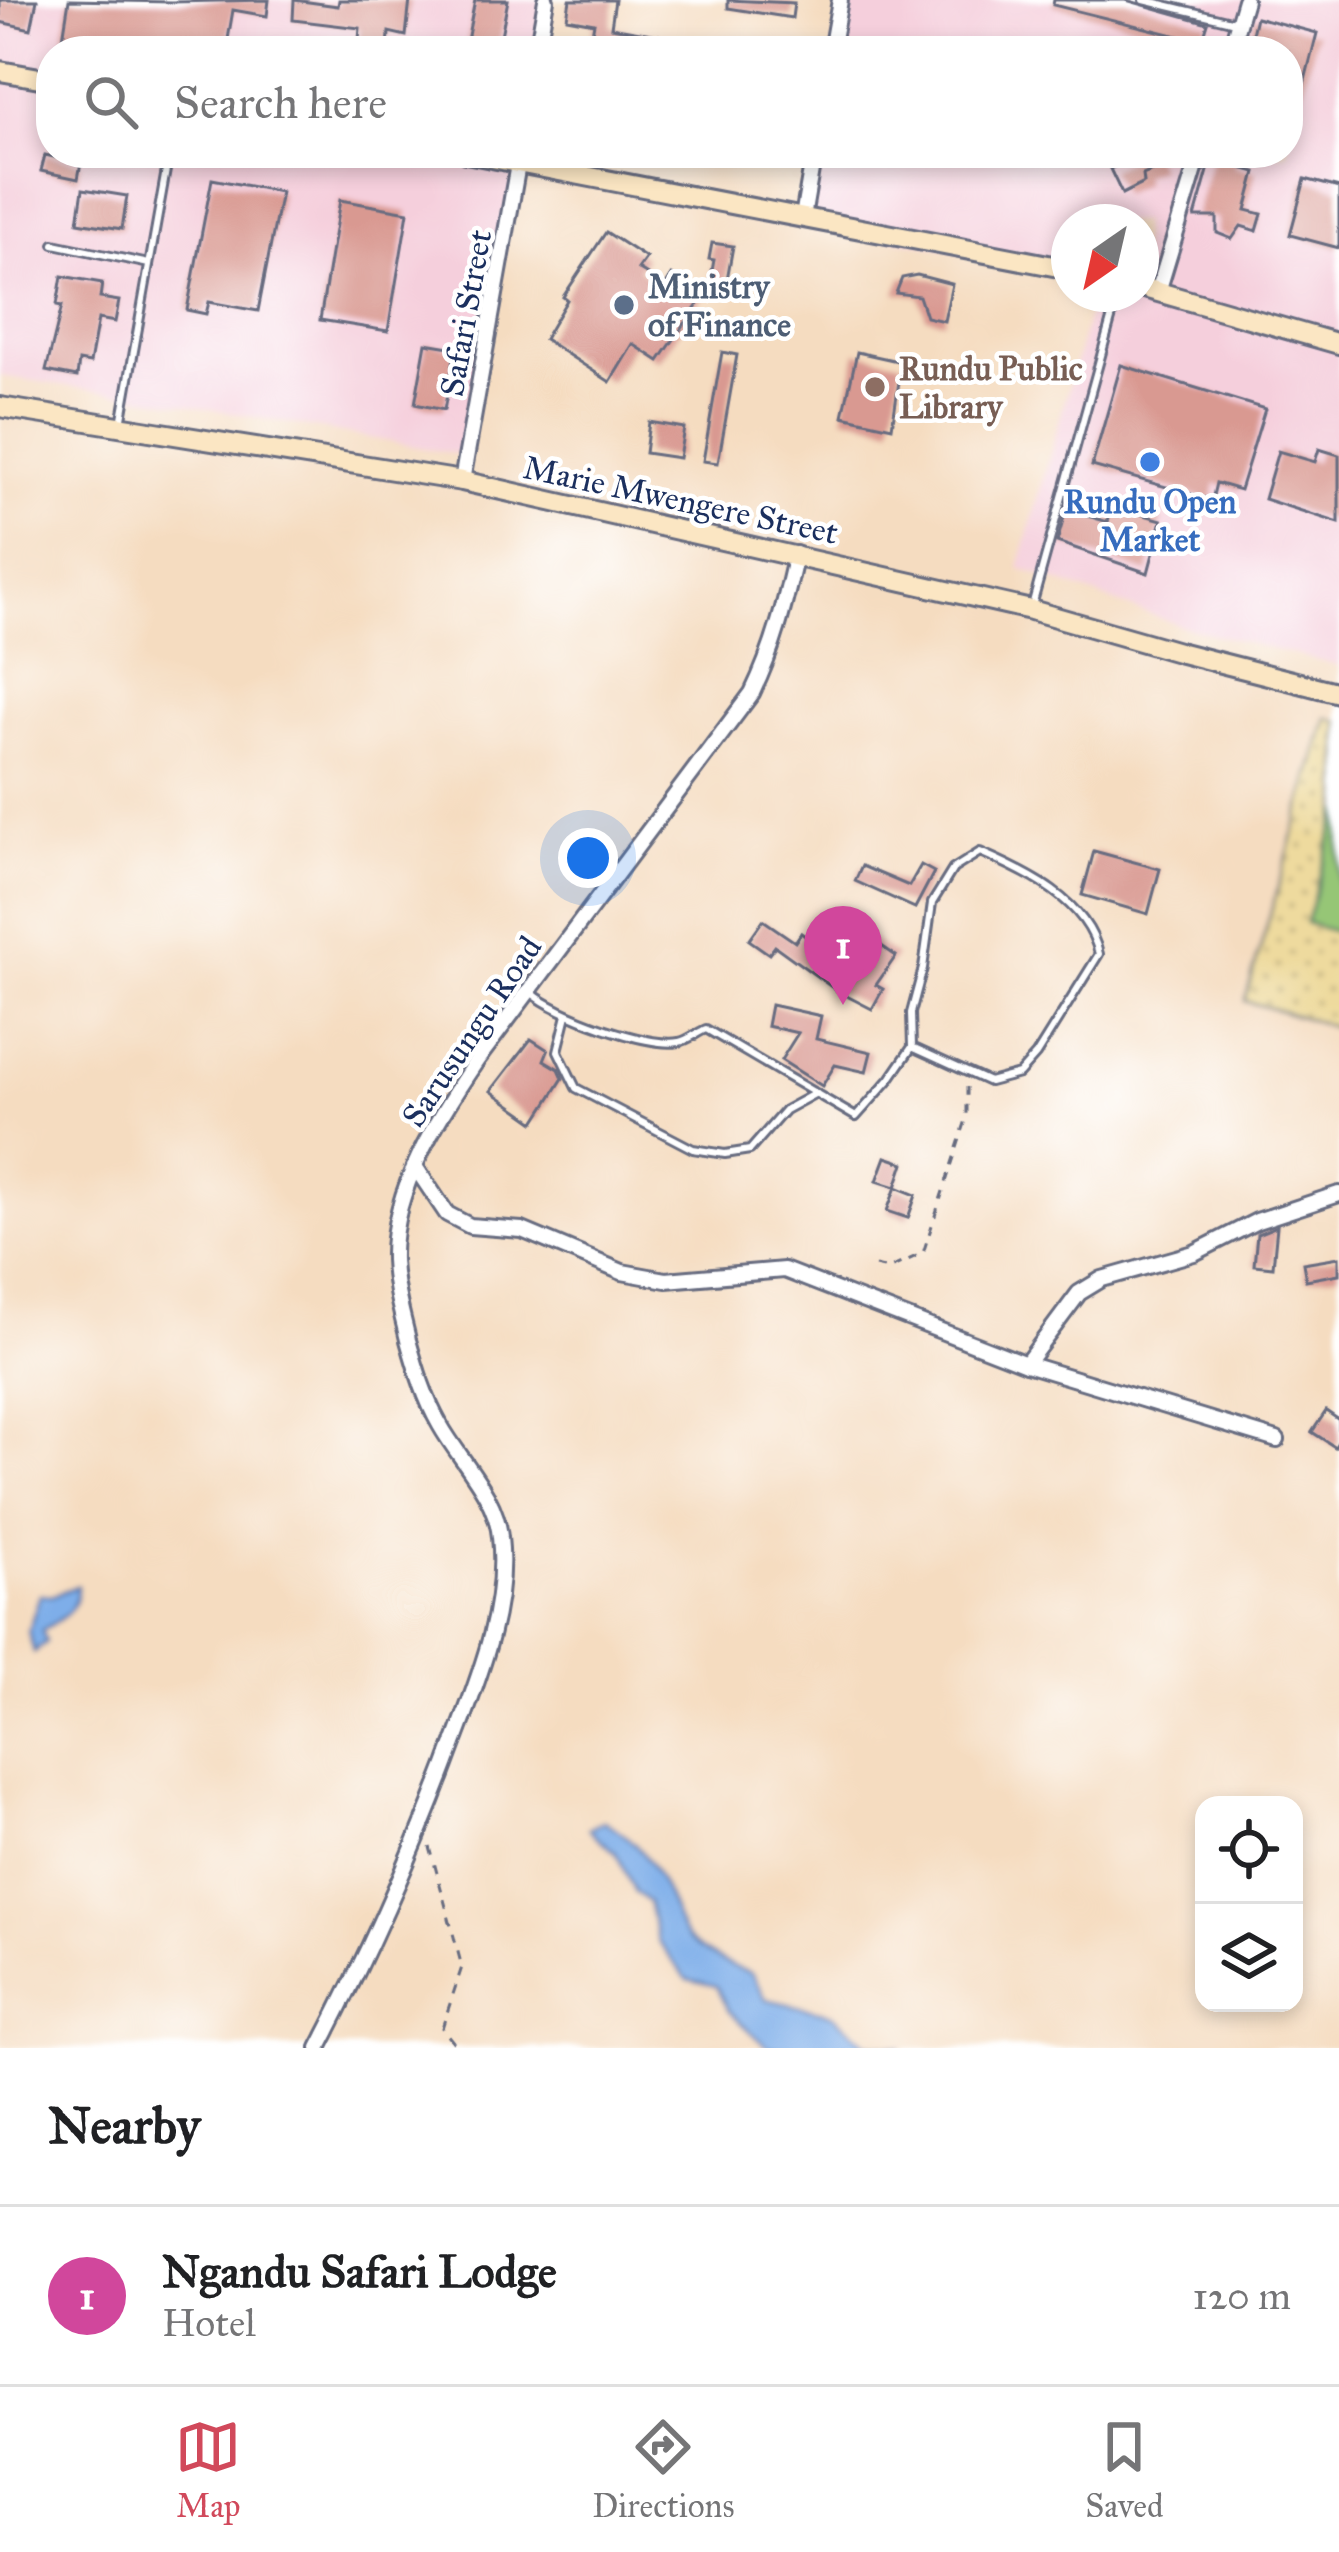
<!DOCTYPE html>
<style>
:root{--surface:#fff;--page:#f2f2f2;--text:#202124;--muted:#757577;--line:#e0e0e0;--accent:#d1495b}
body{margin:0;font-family:"IM FELL Great Primer",serif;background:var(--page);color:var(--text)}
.controls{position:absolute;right:36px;bottom:36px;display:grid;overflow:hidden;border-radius:24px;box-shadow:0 6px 18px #0003}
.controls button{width:108px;height:108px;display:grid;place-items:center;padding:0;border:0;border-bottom:3px solid var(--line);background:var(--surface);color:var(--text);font:60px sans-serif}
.compass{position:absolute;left:1051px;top:204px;width:108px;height:108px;border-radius:50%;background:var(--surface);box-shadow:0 6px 18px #0003;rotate:214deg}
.you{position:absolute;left:588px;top:858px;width:42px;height:42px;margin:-30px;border:9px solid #fff;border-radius:50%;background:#1a73e8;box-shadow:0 0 0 18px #1a73e833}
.badge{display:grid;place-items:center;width:78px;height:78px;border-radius:50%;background:var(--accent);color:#fff;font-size:39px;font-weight:700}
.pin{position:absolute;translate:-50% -99px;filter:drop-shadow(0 3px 6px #0008)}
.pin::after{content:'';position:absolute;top:63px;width:42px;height:36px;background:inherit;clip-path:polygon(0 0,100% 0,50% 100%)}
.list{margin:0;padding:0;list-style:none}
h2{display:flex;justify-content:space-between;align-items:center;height:156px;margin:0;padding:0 48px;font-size:51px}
h2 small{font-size:39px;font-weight:400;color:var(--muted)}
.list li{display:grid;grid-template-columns:78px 1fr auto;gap:36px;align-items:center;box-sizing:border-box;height:180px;padding:0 48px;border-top:3px solid var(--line)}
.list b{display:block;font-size:45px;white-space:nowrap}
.list p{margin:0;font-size:39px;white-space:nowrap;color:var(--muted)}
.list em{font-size:39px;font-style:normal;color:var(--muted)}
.icon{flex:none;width:66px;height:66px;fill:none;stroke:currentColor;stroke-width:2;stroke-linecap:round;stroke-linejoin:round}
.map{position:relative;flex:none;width:1339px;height:2048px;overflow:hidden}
.search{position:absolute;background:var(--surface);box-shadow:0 6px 18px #0003;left:36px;right:36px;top:36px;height:132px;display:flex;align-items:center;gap:30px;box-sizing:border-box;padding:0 42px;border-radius:48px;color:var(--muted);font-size:45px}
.sheet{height:336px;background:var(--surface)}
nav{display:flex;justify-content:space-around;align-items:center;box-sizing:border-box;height:168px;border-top:3px solid var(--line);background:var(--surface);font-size:33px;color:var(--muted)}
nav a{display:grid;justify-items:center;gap:6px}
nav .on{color:var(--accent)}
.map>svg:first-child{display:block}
.built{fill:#f5cfdc}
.sand{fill:url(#sand-dots);stroke:#84847e;stroke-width:3}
.park{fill:#96c676;stroke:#587a6a;stroke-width:3}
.water{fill:#7eaee9;stroke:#4c6ea4;stroke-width:3}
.building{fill:#d99991}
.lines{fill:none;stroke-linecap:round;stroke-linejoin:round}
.lane-casing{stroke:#676c80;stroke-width:12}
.street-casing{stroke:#676c80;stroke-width:20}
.secondary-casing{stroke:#676c80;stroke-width:24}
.path{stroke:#676c80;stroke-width:3;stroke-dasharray:9 9;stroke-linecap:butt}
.lane{stroke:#fff;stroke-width:6}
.street{stroke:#fff;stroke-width:14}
.secondary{stroke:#fbe6c3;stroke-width:18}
.service-dot{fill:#5c6f8a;stroke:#fff;stroke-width:4.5}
.education-dot{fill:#8d6e63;stroke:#fff;stroke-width:4.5}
.shop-dot{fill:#3f7fe0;stroke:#fff;stroke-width:4.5}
.labels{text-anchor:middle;stroke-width:9;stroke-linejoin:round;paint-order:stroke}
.service-label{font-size:33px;font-weight:bold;fill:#4e5e75;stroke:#fff;text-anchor:start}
.street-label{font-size:33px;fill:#1b2f5e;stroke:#fff}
.education-label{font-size:33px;font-weight:bold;fill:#785e54;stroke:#fff;text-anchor:start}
.shop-label{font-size:33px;font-weight:bold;fill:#366cbe;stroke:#fff}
</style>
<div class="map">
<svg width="1339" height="2048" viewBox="0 0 1339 2048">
<defs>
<pattern id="sand-dots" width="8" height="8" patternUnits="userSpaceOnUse" patternTransform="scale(3)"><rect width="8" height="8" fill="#eeda9e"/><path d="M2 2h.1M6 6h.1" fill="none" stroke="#ccbb8a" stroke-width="1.8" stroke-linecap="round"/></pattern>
</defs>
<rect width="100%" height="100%" fill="#fff"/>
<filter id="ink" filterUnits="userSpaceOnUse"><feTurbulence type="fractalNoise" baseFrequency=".00833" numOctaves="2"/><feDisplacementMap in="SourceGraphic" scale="24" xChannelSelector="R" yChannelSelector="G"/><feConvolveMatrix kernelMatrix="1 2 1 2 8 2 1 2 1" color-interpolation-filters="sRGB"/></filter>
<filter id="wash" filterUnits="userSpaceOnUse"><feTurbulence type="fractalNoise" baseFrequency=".004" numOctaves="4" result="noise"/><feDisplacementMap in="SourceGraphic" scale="48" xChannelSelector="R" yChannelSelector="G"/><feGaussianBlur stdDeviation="2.7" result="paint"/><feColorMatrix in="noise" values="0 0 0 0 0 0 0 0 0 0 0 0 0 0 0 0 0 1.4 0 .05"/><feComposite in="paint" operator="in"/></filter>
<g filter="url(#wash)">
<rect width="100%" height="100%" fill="#f5dcc0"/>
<!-- built -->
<polygon class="built" points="0,0 546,0 537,51 51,51 51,153 520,153 519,161 803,216 814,153 1288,153 1288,51 832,51 841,0 1339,0 1339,666 1185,627 1019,568 1094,294 1141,294 1141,222 1069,222 1069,272 518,168 467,456 162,400 0,376"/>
<!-- sand -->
<polygon class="sand" points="1327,718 1339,721 1339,1028 1245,1001"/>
<!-- park -->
<polygon class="park" points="1339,810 1339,933 1306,923"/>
<!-- water -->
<g class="water">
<path d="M77,1586c0,27 -15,32 -35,44l4,12 -12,10 -6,-21 12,-36 11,1z"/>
<path d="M604,1821c35,20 49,43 65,80 5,10 9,26 16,35 11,14 49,32 66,37l15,26 66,15 36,30 34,4h-133l-41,-38 -12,-24 -29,-7 -29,-37 -10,-40 -13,-10 -19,-39 -27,-24z"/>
</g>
<g id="blocks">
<!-- building -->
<g class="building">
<polygon points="0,0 37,0 31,29 0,22"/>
<polygon points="69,0 171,2 269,0 267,16 233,10 226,51 61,51"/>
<polygon points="294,0 338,6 339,0 410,0 406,36 389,32 388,51 358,51 360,28 293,20"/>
<polygon points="475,0 508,0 498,51 465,51"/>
<polygon points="570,0 615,0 611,27 663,36 661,51 631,51 590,44 594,23 567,18"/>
<polygon points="728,0 794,3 792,18 728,8"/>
<polygon points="1054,0 1126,0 1208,23 1202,42 1053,5"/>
<polygon points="1256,17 1317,33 1300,100 1288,96 1288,51 1248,51"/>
<polygon points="1127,153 1152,153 1159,168 1143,175 1144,183 1122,194 1110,169 1130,160"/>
<polygon points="1213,153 1236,160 1234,166 1256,172 1246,210 1262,214 1257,231 1241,226 1232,239 1217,233 1217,217 1195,217"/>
<polygon points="45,155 81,163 78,179 41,171"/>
<polygon points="212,179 281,192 258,311 209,302 206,314 187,310"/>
<polygon points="1305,179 1339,188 1339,248 1290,235"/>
<polygon points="83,189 127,196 122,229 78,222"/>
<polygon points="340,200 408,212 388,331 320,320"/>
<polygon points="606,232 646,258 638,269 665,286 672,275 704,296 659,361 633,344 610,382 544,339 567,300 563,297"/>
<polygon points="712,243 733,246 726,285 710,282 714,260 709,259"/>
<polygon points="917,275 952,284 944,321 926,317 919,296 896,293 902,278"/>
<polygon points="62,276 102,283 100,298 119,301 115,322 98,319 90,363 79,361 77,377 46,371 62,306 57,305"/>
<polygon points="426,343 456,348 444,410 415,404"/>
<polygon points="722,352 737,355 718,463 703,461"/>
<polygon points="857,352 902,362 892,427 843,416"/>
<polygon points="1121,365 1265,409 1240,490 1216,483 1212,500 1092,466"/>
<polygon points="649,422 684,428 679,458 645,453"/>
<polygon points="1319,449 1339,455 1339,523 1264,499 1278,451 1315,462"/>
<polygon points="1112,506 1162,520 1148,573 1057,542 1066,510 1108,522"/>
<polygon points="1094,851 1160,869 1148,914 1082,895"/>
<polygon points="921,865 934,872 915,908 855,881 862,866 909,886"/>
<polygon points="763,920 795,942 801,933 851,971 873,940 896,956 876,985 883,989 872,1009 837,991 775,946 769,954 749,940"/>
<polygon points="771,1005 821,1016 816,1039 871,1052 866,1072 835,1065 822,1086 781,1060 798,1033 767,1026"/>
<polygon points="531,1039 548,1050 544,1060 559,1069 563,1078 535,1122 491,1091"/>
<polygon points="886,1157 904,1163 896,1187 877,1181"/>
<polygon points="896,1187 916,1195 908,1218 887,1211"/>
<polygon points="1277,1226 1273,1267 1254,1265 1257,1234"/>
<polygon points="1339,1257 1339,1274 1306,1280 1303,1263"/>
<polygon points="1326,1411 1339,1420 1339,1440 1335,1447 1312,1432"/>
</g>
</g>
</g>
<g filter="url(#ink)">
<use href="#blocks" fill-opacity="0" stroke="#676c80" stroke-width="3"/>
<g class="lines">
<!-- lane casing -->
<g class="lane-casing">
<g id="lane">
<polyline points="1144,0 1235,22"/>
<polyline points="54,244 149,264"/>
<polyline points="121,424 169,153"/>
<polyline points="1032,606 1118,294"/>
<path d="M532,993c23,21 116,55 147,49 8,-1 19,-10 27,-13l150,88 34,-38 22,-32 -1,-34 12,-45 9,-65 21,-34 27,-17c46,20 107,48 119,102l-63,101 -17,19 -30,8 -77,-35"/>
<polyline points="567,1015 558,1051 576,1088 693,1149 725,1154 750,1150 785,1110 816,1093"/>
</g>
</g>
<!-- street casing -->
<g class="street-casing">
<g id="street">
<polyline points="537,51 546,0"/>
<polyline points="831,51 840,0"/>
<polyline points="1230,51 1245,0"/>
<polyline points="803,217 814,153"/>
<polyline points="1158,292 1200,153"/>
<polyline points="462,481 520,153"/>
<polyline points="416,1168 447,1214 470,1226 522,1230 622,1272 666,1280 784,1270 1026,1364 1277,1440"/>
<polyline points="1026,1364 1079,1293 1102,1279 1194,1253 1257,1221 1339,1194"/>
<path d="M319,2048c48,-92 90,-186 127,-283 26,-72 63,-150 54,-228 -4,-43 -40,-76 -60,-112 -15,-26 -24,-56 -32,-85 -6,-26 -14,-53 -15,-80 -2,-71 46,-144 84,-200l275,-367c22,-45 33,-89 44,-139"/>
</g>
</g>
<!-- secondary casing -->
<g class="secondary-casing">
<g id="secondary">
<polyline points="0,71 51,80"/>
<polyline points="466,153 1069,269"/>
<polyline points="1141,287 1339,344"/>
<polyline points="0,407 462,481 1031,610 1178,652 1339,693"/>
</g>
</g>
<!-- path -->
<g class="path">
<polyline points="875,1266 888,1269 923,1253 967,1117 967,1087"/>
<polyline points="430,1847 462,1967 442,2028 458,2048"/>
</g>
<!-- lane -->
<use href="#lane" class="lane"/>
<!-- street -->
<use href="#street" class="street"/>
<!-- secondary -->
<use href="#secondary" class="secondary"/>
</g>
</g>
<!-- markers -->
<circle class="service-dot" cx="624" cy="305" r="12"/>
<circle class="education-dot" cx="875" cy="387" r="12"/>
<circle class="shop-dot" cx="1150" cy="462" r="12"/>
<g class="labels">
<!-- service labels -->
<g class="service-label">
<text x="648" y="298">Ministry<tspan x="648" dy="38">of Finance</tspan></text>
</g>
<!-- street labels -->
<g class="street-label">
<text transform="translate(465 313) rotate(-80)" y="12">Safari Street</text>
<text transform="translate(681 499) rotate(12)" y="12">Marie Mwengere Street</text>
<text transform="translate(471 1031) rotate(-56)" y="12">Sarusungu Road</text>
</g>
<!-- education labels -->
<g class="education-label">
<text x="899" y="380">Rundu Public<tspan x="899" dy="38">Library</tspan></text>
</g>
<!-- shop labels -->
<g class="shop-label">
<text x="1150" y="513">Rundu Open<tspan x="1150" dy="38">Market</tspan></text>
</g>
</g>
</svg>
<div class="controls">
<button><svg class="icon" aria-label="locate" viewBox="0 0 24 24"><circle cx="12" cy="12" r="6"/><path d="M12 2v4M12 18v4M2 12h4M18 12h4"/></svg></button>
<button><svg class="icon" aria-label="layers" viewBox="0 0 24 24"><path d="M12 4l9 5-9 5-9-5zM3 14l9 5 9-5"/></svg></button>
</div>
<svg class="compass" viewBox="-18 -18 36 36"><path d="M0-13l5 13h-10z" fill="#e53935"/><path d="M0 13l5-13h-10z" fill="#757577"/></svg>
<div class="you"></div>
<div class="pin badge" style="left:843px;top:1005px;background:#d1479c">1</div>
<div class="search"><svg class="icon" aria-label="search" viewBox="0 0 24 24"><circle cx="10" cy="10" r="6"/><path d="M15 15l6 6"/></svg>Search here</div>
</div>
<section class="sheet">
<h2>Nearby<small></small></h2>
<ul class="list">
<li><span class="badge" style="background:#d1479c">1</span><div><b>Ngandu Safari Lodge</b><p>Hotel</p></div><em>120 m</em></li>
</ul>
</section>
<nav>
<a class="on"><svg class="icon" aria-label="map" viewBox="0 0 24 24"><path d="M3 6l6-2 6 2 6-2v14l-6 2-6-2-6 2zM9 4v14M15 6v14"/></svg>Map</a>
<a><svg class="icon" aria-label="directions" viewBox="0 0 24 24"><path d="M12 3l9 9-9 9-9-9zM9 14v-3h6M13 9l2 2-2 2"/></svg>Directions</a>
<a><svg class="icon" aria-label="saved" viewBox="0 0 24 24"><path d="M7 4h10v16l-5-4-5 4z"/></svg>Saved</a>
</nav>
